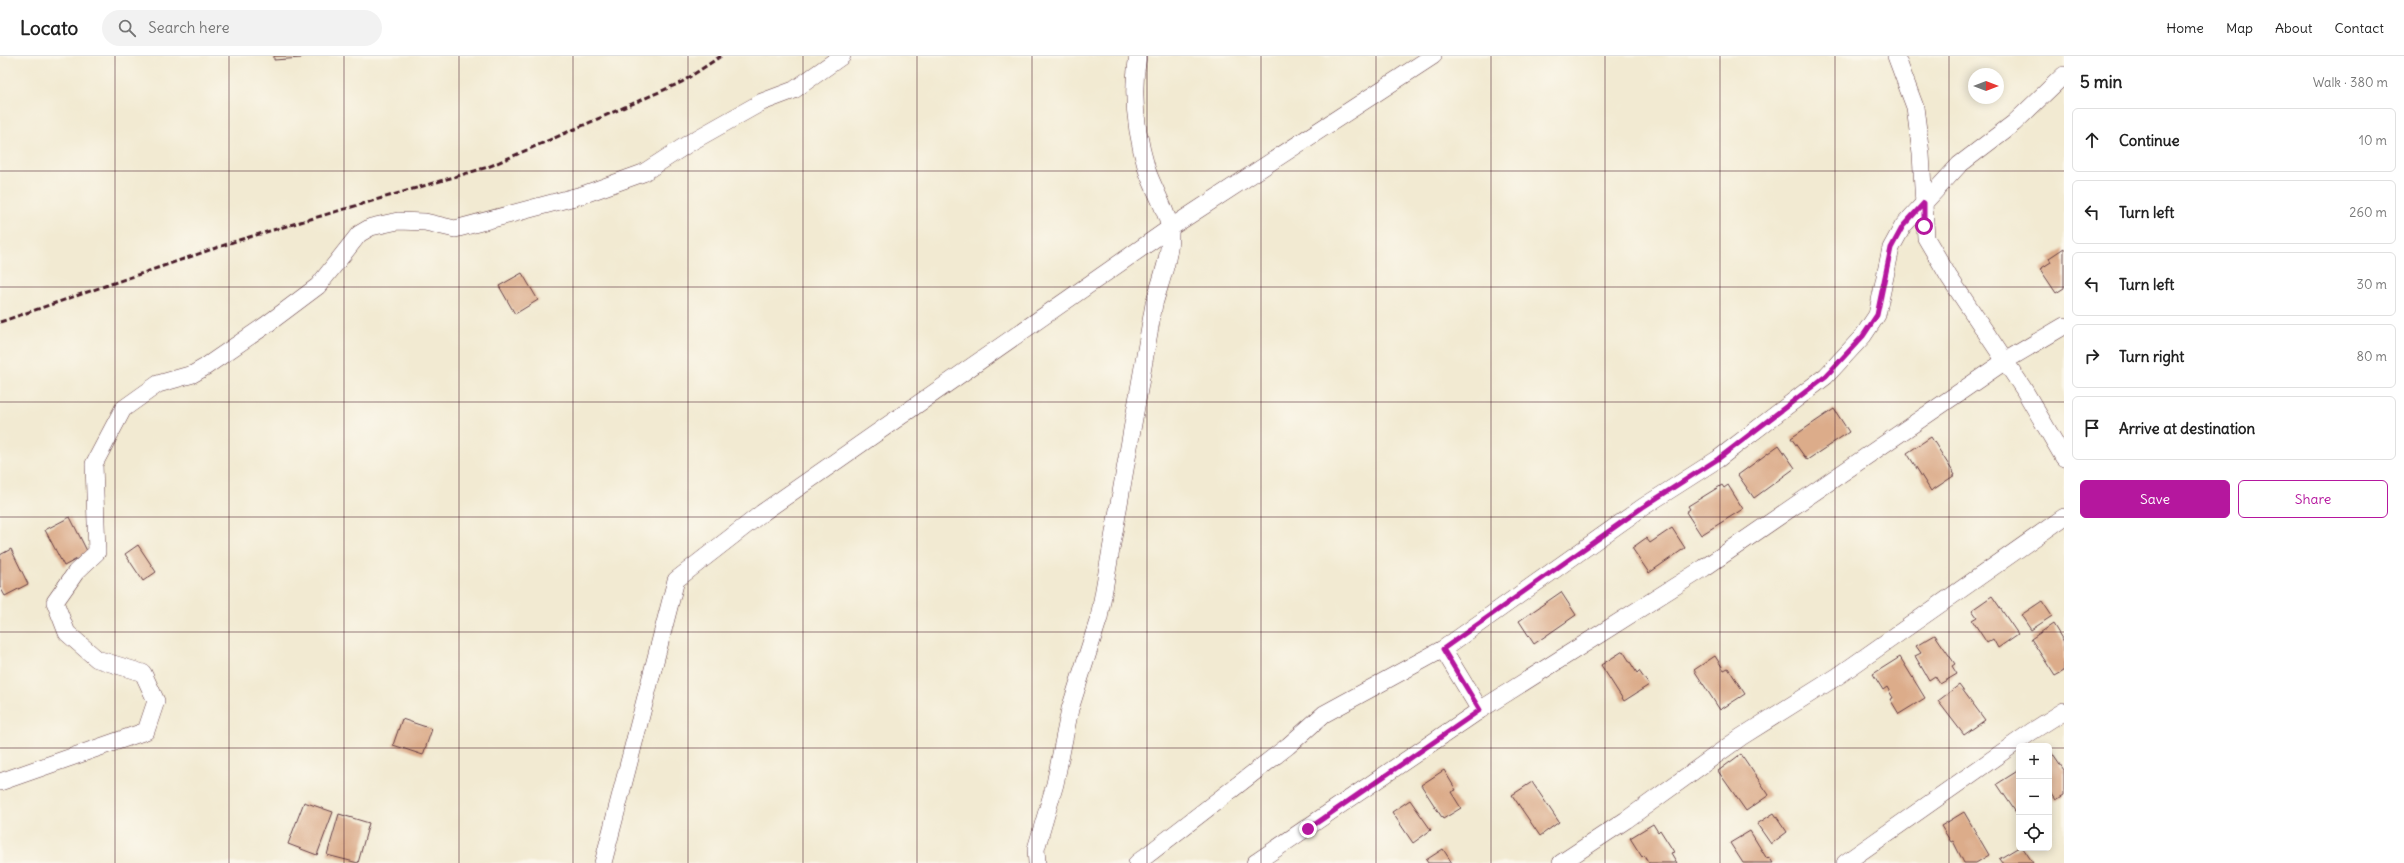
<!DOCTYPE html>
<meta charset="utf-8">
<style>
:root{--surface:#fff;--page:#f2f2f2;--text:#222;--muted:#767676;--line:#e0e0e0;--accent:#b5179e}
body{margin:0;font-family:Delius,sans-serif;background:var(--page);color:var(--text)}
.controls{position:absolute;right:12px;bottom:12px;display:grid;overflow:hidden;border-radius:6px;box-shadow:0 2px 10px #0003}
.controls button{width:36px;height:36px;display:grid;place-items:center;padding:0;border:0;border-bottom:1px solid var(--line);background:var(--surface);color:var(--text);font:20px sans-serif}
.compass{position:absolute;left:1968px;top:12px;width:36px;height:36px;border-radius:50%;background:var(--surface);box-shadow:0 2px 10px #0003;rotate:90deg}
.stop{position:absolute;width:12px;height:12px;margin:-9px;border:3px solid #b5179e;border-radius:50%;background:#fff}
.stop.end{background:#b5179e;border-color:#fff;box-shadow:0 1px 4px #0008}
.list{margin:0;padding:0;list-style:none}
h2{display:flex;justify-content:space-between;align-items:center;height:52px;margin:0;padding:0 16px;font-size:17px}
h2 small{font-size:13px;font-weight:400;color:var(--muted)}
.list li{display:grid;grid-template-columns:26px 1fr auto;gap:12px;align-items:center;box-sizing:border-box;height:64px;margin:0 8px 8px;padding:0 8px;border:1px solid var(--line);border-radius:6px}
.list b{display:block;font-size:15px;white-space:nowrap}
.list em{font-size:13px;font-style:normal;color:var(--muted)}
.actions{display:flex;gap:8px;padding:12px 16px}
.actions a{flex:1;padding:9px 0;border:1px solid var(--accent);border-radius:6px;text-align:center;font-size:14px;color:var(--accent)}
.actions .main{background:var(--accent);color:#fff}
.icon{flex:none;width:22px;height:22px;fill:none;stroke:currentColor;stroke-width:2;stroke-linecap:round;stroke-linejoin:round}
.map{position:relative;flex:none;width:2064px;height:807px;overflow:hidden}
header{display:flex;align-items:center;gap:24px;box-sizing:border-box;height:56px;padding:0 20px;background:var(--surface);border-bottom:1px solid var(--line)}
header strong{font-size:19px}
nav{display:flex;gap:22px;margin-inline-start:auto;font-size:14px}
.search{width:280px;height:36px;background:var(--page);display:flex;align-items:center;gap:10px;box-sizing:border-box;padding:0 14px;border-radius:22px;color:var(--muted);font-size:15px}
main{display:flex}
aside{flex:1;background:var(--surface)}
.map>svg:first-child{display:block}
.building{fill:#dcac8a}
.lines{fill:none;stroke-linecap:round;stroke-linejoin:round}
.street-casing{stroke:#633d44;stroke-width:18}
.street{stroke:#fff;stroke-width:17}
.rail{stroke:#4a1f2b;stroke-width:3;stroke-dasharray:6 3;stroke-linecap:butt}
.route{stroke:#b5179e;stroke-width:5}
.grid{fill:none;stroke:#4a1f2b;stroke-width:1;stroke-opacity:0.55}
</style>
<header>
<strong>Locato</strong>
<div class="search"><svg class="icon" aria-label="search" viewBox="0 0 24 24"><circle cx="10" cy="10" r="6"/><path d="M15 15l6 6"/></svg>Search here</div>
<nav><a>Home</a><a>Map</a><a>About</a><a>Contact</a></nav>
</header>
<main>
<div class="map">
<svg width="2064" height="807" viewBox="0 0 2064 807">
<rect width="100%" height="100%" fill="#fbf7ec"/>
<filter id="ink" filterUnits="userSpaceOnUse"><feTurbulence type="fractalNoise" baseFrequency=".025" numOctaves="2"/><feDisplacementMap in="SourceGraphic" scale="8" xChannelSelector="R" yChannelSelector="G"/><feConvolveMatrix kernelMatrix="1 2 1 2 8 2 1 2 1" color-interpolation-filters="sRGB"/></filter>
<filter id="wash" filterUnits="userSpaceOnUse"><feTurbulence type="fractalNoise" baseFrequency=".012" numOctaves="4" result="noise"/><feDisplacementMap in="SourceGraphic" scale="16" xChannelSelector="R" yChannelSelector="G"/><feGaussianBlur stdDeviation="0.9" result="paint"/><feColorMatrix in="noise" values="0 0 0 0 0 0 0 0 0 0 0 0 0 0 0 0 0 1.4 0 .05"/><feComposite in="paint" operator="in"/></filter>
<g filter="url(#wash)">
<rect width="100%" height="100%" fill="#f2ead2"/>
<g id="blocks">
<!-- building -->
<g class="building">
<polygon points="274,0 301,0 301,2 274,4"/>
<polygon points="2064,192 2064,232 2056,237 2040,213 2051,206 2049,202"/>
<polygon points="522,217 538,244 515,258 499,230"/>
<polygon points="1834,353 1849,376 1807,404 1791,382"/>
<polygon points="1931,381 1955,419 1931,435 1907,397"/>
<polygon points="1779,389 1795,412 1754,442 1738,419"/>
<polygon points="1722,429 1724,432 1728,429 1743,453 1701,479 1686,456 1690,453 1688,450"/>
<polygon points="70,461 88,497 64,510 45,474"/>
<polygon points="1672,472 1685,492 1649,517 1632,492 1646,482 1650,487"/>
<polygon points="138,489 156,516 143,525 125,498"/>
<polygon points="11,493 28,528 5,540 0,531 0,499"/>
<polygon points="1561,536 1576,559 1534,588 1519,565"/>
<polygon points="1992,540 2018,578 1998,592 1993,583 1987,587 1972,564 1977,561 1972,554"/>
<polygon points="2042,545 2052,560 2031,574 2021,559"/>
<polygon points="2053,568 2064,586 2064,615 2055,620 2031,583"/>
<polygon points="1935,579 1955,608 1952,610 1957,618 1940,628 1935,620 1929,624 1915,600 1921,597 1916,590"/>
<polygon points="1623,595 1637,617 1639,615 1649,629 1624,645 1601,609"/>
<polygon points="1715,600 1724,614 1728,612 1745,638 1720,654 1694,614"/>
<polygon points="1900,601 1925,642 1899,658 1890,643 1893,642 1887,631 1883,634 1873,618"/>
<polygon points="1959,629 1985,664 1964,679 1938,645"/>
<polygon points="402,663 432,673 423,699 393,689"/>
<polygon points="2051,695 2064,714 2064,739 2056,744 2052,738 2049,738 2049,697"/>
<polygon points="1741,698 1769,739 1746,755 1718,715"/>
<polygon points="1444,714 1456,734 1451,736 1461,752 1443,763 1421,729"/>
<polygon points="2019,714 2019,761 1997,728"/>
<polygon points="1532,726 1559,766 1540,780 1512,739"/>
<polygon points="1410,744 1431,774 1413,787 1392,756"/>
<polygon points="304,746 333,756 317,799 288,788"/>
<polygon points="1964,756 1989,799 1976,807 1964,807 1953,785 1951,786 1941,770"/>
<polygon points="1774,757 1787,776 1771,788 1757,768"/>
<polygon points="339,758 369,767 358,807 327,799"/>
<polygon points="1653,768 1658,776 1660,774 1674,796 1671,797 1677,807 1649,807 1644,799 1642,801 1630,782"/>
<polygon points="1750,775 1767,803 1769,801 1773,807 1743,807 1730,787"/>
<polygon points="2019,791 2023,792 2033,807 2002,807 1999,803"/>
<polygon points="1443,793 1452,807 1428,807 1426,804"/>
</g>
</g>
</g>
<g filter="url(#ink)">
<use href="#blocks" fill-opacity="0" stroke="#633d44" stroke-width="1"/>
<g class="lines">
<!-- street casing -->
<g class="street-casing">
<g id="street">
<polyline points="1896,0 1915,51 1921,98 1926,182 1949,221 2023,332 2064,402"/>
<polyline points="1443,593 1480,654"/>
<polyline points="0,726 146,675 156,645 143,617 97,603 67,577 55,546 76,516 97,496 94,408 123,353 158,328 193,318 205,311 266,269 318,230 359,178 371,171 398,165 425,166 455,173 582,139 643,117 691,86 762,46 794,34 842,0"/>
<polyline points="603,807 676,524 762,457 1170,172 1433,0"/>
<path d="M1037,807l-1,-14 19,-65 15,-75 29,-91 55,-314c7,-24 17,-49 16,-74 -1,-15 -18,-44 -23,-60 -11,-37 -16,-76 -9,-114"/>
<polyline points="1137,807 1288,690 1324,658 1443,593 1643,451 1718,403 1826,320 1863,280 1877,259 1891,192 1903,170 1959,109 2014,67 2064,19"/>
<polyline points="1255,807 1480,654 1704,512 2005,305 2064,270"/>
<polyline points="1561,807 1626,764 1741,681 1838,620 2064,461"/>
<polyline points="1845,807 2031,676 2064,655"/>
</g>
</g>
<!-- street -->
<use href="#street" class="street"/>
<!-- rail -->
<polyline class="rail" points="0,266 239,184 488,111 682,26 721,0"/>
</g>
</g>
<g class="lines" filter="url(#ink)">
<!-- route -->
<polyline class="route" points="1308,773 1480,654 1443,593 1643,451 1718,403 1826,320 1863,280 1877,259 1891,192 1903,170 1924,147 1924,170"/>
</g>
<!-- grid -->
<path class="grid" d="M115,0v807M229,0v807M344,0v807M459,0v807M573,0v807M688,0v807M803,0v807M917,0v807M1032,0v807M1147,0v807M1261,0v807M1376,0v807M1491,0v807M1605,0v807M1720,0v807M1835,0v807M1949,0v807M0,115h2064M0,231h2064M0,346h2064M0,461h2064M0,576h2064M0,692h2019M2049,692h15"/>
</svg>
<div class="controls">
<button>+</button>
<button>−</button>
<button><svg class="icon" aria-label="locate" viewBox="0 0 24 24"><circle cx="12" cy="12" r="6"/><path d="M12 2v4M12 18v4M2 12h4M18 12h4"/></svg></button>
</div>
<svg class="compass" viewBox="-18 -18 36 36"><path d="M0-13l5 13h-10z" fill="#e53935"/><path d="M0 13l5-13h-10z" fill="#767676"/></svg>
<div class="stop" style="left:1924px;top:170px"></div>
<div class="stop end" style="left:1308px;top:773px"></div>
</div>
<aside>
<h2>5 min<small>Walk · 380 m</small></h2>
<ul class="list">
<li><svg class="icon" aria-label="ahead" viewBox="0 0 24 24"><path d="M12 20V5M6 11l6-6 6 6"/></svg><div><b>Continue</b></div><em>10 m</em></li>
<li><svg class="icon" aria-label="left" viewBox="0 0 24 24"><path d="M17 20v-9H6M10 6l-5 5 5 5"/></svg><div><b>Turn left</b></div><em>260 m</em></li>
<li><svg class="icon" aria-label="left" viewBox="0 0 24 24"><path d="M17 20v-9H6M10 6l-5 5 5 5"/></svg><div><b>Turn left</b></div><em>30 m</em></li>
<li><svg class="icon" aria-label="right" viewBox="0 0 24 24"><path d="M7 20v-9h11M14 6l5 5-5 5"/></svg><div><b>Turn right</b></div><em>80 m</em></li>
<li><svg class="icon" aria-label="arrive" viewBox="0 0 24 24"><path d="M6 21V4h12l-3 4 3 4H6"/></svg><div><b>Arrive at destination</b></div></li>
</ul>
<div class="actions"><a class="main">Save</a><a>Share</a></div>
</aside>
</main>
